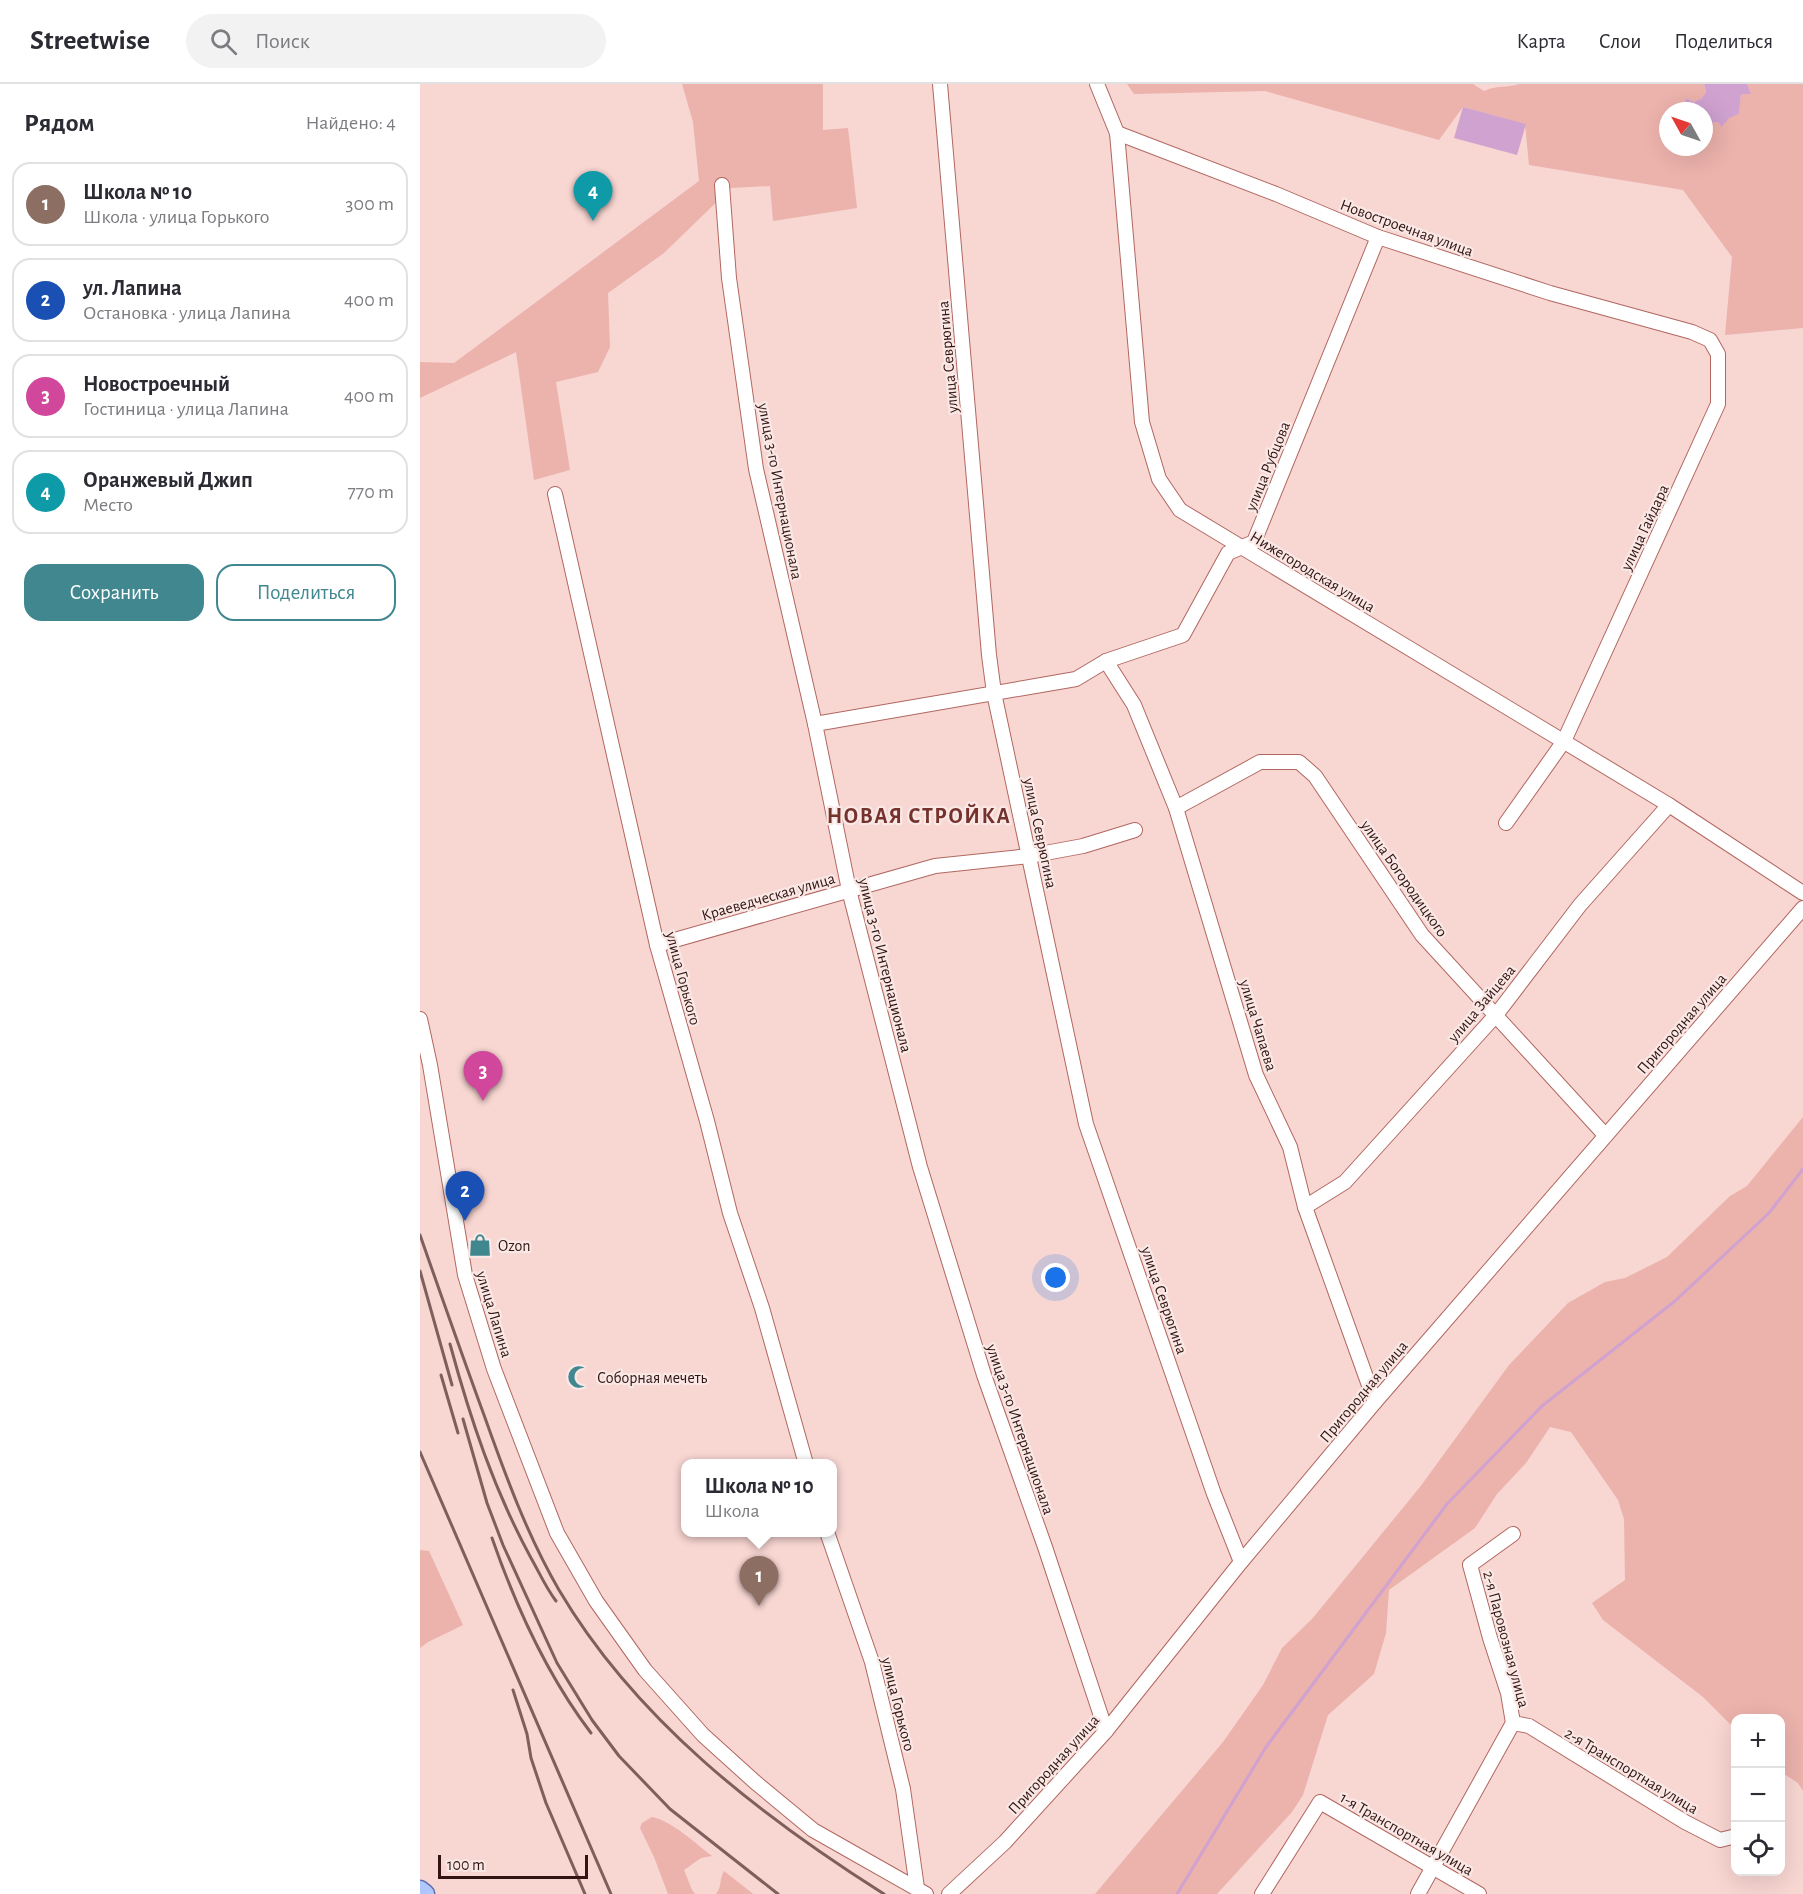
<!DOCTYPE html>
<html lang="ru">
<meta charset="utf-8">
<style>
:root{--surface:#fff;--page:#f2f2f3;--text:#2b2b33;--muted:#7c7c81;--line:#e1e1e2;--accent:#40878f}
body{margin:0;font-family:"Alegreya Sans",sans-serif;background:var(--page);color:var(--text)}
.controls{position:absolute;right:18px;bottom:18px;display:grid;overflow:hidden;border-radius:12px;box-shadow:0 6px 24px #0002}
.controls button{width:54px;height:54px;display:grid;place-items:center;padding:0;border:0;border-bottom:2px solid var(--line);background:var(--surface);color:var(--text);font:30px sans-serif}
.compass{position:absolute;left:1239px;top:18px;width:54px;height:54px;border-radius:50%;background:var(--surface);box-shadow:0 6px 24px #0002;rotate:310deg}
.scale{position:absolute;left:18px;bottom:15px;width:150px;box-sizing:border-box;padding-left:6px;border:3px solid #321512;border-top:0;font-size:16px;line-height:21px;white-space:nowrap;color:#321512;-webkit-text-stroke:4px #f9e8e5;paint-order:stroke}
.you{position:absolute;left:636px;top:1194px;width:21px;height:21px;margin:-15px;border:4px solid #fff;border-radius:50%;background:#1a73e8;box-shadow:0 0 0 9px #1a73e833}
.badge{display:grid;place-items:center;width:39px;height:39px;border-radius:50%;background:var(--accent);color:#fff;font-size:20px;font-weight:700}
.pin{position:absolute;translate:-50% -50px;filter:drop-shadow(0 2px 3px #0008)}
.pin::after{content:'';position:absolute;top:32px;width:21px;height:18px;background:inherit;clip-path:polygon(0 0,100% 0,50% 100%)}
.popup{position:absolute;left:261px;top:1375px;width:156px;height:78px;box-sizing:border-box;display:grid;place-content:center;border-radius:12px;background:var(--surface);filter:drop-shadow(0 2px 4px #0005);font-size:20px;white-space:nowrap;color:var(--muted)}
.popup b{font-size:22px;color:var(--text)}
.popup::after{content:'';position:absolute;left:50%;top:100%;margin-left:-12px;border:12px solid transparent;border-top-color:var(--surface)}
.list{margin:0;padding:0;list-style:none}
h2{display:flex;justify-content:space-between;align-items:center;height:78px;margin:0;padding:0 24px;font-size:26px}
h2 small{font-size:20px;font-weight:400;color:var(--muted)}
.list li{display:grid;grid-template-columns:39px 1fr auto;gap:18px;align-items:center;box-sizing:border-box;height:84px;margin:0 12px 12px;padding:0 12px;border:2px solid var(--line);border-radius:18px}
.list b{display:block;font-size:22px;white-space:nowrap}
.list p{margin:0;font-size:20px;white-space:nowrap;color:var(--muted)}
.list em{font-size:20px;font-style:normal;color:var(--muted)}
.actions{display:flex;gap:12px;padding:18px 24px}
.actions a{flex:1;padding:14px 0;border:2px solid var(--accent);border-radius:18px;text-align:center;font-size:21px;color:var(--accent)}
.actions .main{background:var(--accent);color:#fff}
.icon{flex:none;width:33px;height:33px;fill:none;stroke:currentColor;stroke-width:2;stroke-linecap:round;stroke-linejoin:round}
.map{position:relative;flex:none;width:1383px;height:1810px;overflow:hidden}
header{display:flex;align-items:center;gap:36px;box-sizing:border-box;height:84px;padding:0 30px;background:var(--surface);border-bottom:2px solid var(--line)}
header strong{font-size:28px}
nav{display:flex;gap:33px;margin-inline-start:auto;font-size:21px}
.search{width:420px;height:54px;background:var(--page);display:flex;align-items:center;gap:15px;box-sizing:border-box;padding:0 21px;border-radius:33px;color:var(--muted);font-size:22px}
main{display:flex}
aside{flex:1;background:var(--surface)}
.map>svg:first-child{display:block}
.green{fill:#ecb2ac}
.water{fill:#d0a2d0}
.lines{fill:none;stroke-linecap:round;stroke-linejoin:round}
.stream{stroke:#d0a2d0;stroke-width:3}
.minor-casing{stroke:#b16760;stroke-width:16}
.major-casing{stroke:#6270ab;stroke-width:21}
.minor{stroke:#fff;stroke-width:14}
.major{stroke:#b0c7fe;stroke-width:18}
.rail{stroke:#7e5f5b;stroke-width:3}
.labels{text-anchor:middle;stroke-width:4.5;stroke-linejoin:round;paint-order:stroke}
.street-label{font-size:16px;fill:#321512;stroke:#f9e8e5}
.poi-label{font-size:16px;fill:#321512;stroke:#f9e8e5;text-anchor:start}
.district-label{font-size:22px;font-weight:bold;letter-spacing:1.5px;fill:#75322d;stroke:#f9e8e5}
</style>
<header>
<strong>Streetwise</strong>
<div class="search"><svg class="icon" aria-label="search" viewBox="0 0 24 24"><circle cx="10" cy="10" r="6"/><path d="M15 15l6 6"/></svg>Поиск</div>
<nav><a>Карта</a><a>Слои</a><a>Поделиться</a></nav>
</header>
<main>
<aside>
<h2>Рядом<small>Найдено: 4</small></h2>
<ul class="list">
<li><span class="badge" style="background:#8d6e63">1</span><div><b>Школа № 10</b><p>Школа · улица Горького</p></div><em>300 m</em></li>
<li><span class="badge" style="background:#1a4fb4">2</span><div><b>ул. Лапина</b><p>Остановка · улица Лапина</p></div><em>400 m</em></li>
<li><span class="badge" style="background:#d1479c">3</span><div><b>Новостроечный</b><p>Гостиница · улица Лапина</p></div><em>400 m</em></li>
<li><span class="badge" style="background:#0f9aa8">4</span><div><b>Оранжевый Джип</b><p>Место</p></div><em>770 m</em></li>
</ul>
<div class="actions"><a class="main">Сохранить</a><a>Поделиться</a></div>
</aside>
<div class="map">
<svg width="1383" height="1810" viewBox="0 0 1383 1810">
<rect width="100%" height="100%" fill="#f8d6d2"/>
<!-- green -->
<g class="green">
<polygon points="262,0 403,0 403,46 428,44 437,124 353,137 350,102 311,104 244,169 188,209 190,263 178,288 136,298 150,386 114,396 96,268 0,314 0,278 34,279 279,97 273,38"/>
<path d="M707,0h346l11,7c12,-6 23,-3 35,-7h185l2,8 -4,6 -8,4 -8,-4 -2,8 8,5h-24v36h36v-33l8,9 6,-1 5,4 6,-9 10,-3 2,-20h10l-4,-10h56v244l-78,7 7,-78 -49,-67 -154,-25 -4,-41 -62,-17 -24,33 -174,-49 -131,3z"/>
<polygon points="1383,1033 1383,1707 1378,1699 1361,1688 1360,1634 1316,1634 1315,1645 1283,1613 1183,1536 1172,1519 1205,1496 1204,1435 1198,1416 1151,1348 1130,1343 1106,1379 1077,1410 1055,1444 969,1506 966,1549 954,1590 908,1631 883,1711 872,1728 797,1810 675,1810 803,1658 843,1601 862,1564 892,1535 1000,1403 1089,1281 1148,1219 1185,1198 1205,1194 1247,1173 1310,1112 1327,1102"/>
<polygon points="0,1466 9,1467 43,1541 8,1558 0,1564"/>
<path d="M232,1733c20,4 43,26 60,39l-11,2 -17,12 8,20 3,4h-27l-14,-37 -14,-29 2,-5z"/>
<path d="M304,1787l28,22 1,1h-37c6,-7 3,-14 8,-23z"/>
</g>
<!-- water -->
<g class="water">
<polygon points="1284,0 1327,0 1331,10 1321,10 1319,30 1309,34 1302,43 1298,38 1292,39 1284,27 1272,27 1264,22 1266,14 1274,18 1282,14 1286,8"/>
<polygon points="1043,23 1106,40 1097,71 1034,54"/>
</g>
<g class="lines">
<!-- stream -->
<polyline class="stream" points="757,1810 846,1663 1027,1420 1122,1322 1255,1217 1349,1129 1383,1085"/>
<!-- minor casing -->
<g class="minor-casing">
<g id="minor">
<polyline points="520,0 569,571 574,609 666,1040 794,1410 821,1478"/>
<polyline points="677,0 697,49 722,338 739,395 760,426 1249,721 1383,809"/>
<polyline points="697,49 856,110 958,153 1130,209 1272,248 1290,256 1298,270 1298,320 1144,657 1086,739"/>
<polyline points="302,101 309,194 336,385 395,640 429,806 500,1083 564,1291 625,1463 686,1647"/>
<polyline points="135,410 237,861 287,1037 310,1129 342,1224 386,1380"/>
<polyline points="686,577 714,621 756,724 836,991 870,1063 885,1123 955,1318"/>
<polyline points="395,640 656,595 686,577 763,551 808,469 834,458 958,153"/>
<polyline points="756,724 840,678 879,678 895,692 1002,851 1185,1051"/>
<polyline points="237,861 515,782 609,772 663,762 715,746"/>
<polyline points="0,935 10,981 45,1191 74,1285 137,1449 176,1517 225,1586 283,1651 335,1698 393,1746 506,1810"/>
<polyline points="885,1123 925,1098 1076,931 1160,821 1249,721"/>
<polyline points="407,1448 452,1578 483,1705 497,1804"/>
<polyline points="1093,1639 1109,1642 1265,1738 1300,1756 1316,1752"/>
<polyline points="529,1810 585,1758 686,1647 821,1478 955,1318 1383,824"/>
<polyline points="842,1810 900,1718 1059,1810"/>
<polyline points="998,1810 1093,1639 1088,1609 1070,1554 1050,1481 1093,1450"/>
</g>
</g>
<!-- major casing -->
<g class="major-casing">
<polyline id="major" points="0,1806 5,1810"/>
</g>
<!-- minor -->
<use href="#minor" class="minor"/>
<!-- major -->
<use href="#major" class="major"/>
<!-- rail -->
<g class="rail">
<path d="M0,1151c21,60 42,120 64,180 21,59 43,120 75,175 76,129 200,225 325,304"/>
<polyline points="0,1187 32,1301"/>
<path d="M30,1260c20,74 44,146 81,214 8,14 15,30 25,43"/>
<polyline points="21,1291 38,1349"/>
<polyline points="43,1335 67,1419 83,1461 137,1579 172,1636 199,1672 250,1725 358,1810"/>
<polyline points="0,1368 191,1810"/>
<path d="M72,1454c24,69 54,136 99,195"/>
<polyline points="93,1606 107,1650 111,1674 126,1719 165,1810"/>
</g>
</g>
<!-- icons -->
<defs>
<g id="shop-bare" transform="scale(1.8)"><path d="M-5-2.5h2.3a2.7 3.5 0 0 1 5.4 0H5L5.5 6h-11ZM-1.5-2.5h3a1.5 2.3 0 0 0-3 0Z" fill="#40878f" stroke="#f9e8e5" stroke-width="2.5" paint-order="stroke"/></g>
<g id="mosque-bare" transform="scale(1.8)"><path d="M3.5-4.9A6 6 0 1 0 3.5 4.9A5 5 0 1 1 3.5-4.9Z" fill="#40878f" stroke="#f9e8e5" stroke-width="2.5" paint-order="stroke"/></g>
</defs>
<g fill-rule="evenodd">
<use href="#shop-bare" x="60" y="1161"/>
<use href="#mosque-bare" x="159" y="1293"/>
</g>
<g class="labels">
<!-- street labels -->
<g class="street-label">
<text transform="translate(987 143) rotate(20)" y="6">Новостроечная улица</text>
<text transform="translate(527 273) rotate(-95)" y="6">улица Севрюгина</text>
<text transform="translate(847 382) rotate(-68)" y="6">улица Рубцова</text>
<text transform="translate(361 407) rotate(79)" y="6">улица 3-го Интернационала</text>
<text transform="translate(1224 443) rotate(-65)" y="6">улица Гайдара</text>
<text transform="translate(893 487) rotate(31)" y="6">Нижегородская улица</text>
<text transform="translate(621 749) rotate(78)" y="6">улица Севрюгина</text>
<text transform="translate(985 794) rotate(55)" y="6">улица Богородицкого</text>
<text transform="translate(348 812) rotate(-16)" y="6">Краеведческая улица</text>
<text transform="translate(466 881) rotate(76)" y="6">улица 3-го Интернационала</text>
<text transform="translate(264 894) rotate(75)" y="6">улица Горького</text>
<text transform="translate(1061 919) rotate(-50)" y="6">улица Зайцева</text>
<text transform="translate(1261 939) rotate(-49)" y="6">Пригородная улица</text>
<text transform="translate(839 941) rotate(73)" y="6">улица Чапаева</text>
<text transform="translate(745 1216) rotate(71)" y="6">улица Севрюгина</text>
<text transform="translate(75 1230) rotate(73)" y="6">улица Лапина</text>
<text transform="translate(943 1307) rotate(-50)" y="6">Пригородная улица</text>
<text transform="translate(601 1345) rotate(71)" y="6">улица 3-го Интернационала</text>
<text transform="translate(1087 1555) rotate(75)" y="6">2-я Паровозная улица</text>
<text transform="translate(479 1620) rotate(76)" y="6">улица Горького</text>
<text transform="translate(633 1680) rotate(-48)" y="6">Пригородная улица</text>
<text transform="translate(1212 1686) rotate(31)" y="6">2-я Транспортная улица</text>
<text transform="translate(987 1749) rotate(30)" y="6">1-я Транспортная улица</text>
</g>
<!-- poi labels -->
<g class="poi-label">
<text x="78" y="1167">Ozon</text>
<text x="177" y="1299">Соборная мечеть</text>
</g>
<!-- district labels -->
<g class="district-label">
<text x="499" y="739">НОВАЯ СТРОЙКА</text>
</g>
</g>
</svg>
<div class="controls">
<button>+</button>
<button>−</button>
<button><svg class="icon" aria-label="locate" viewBox="0 0 24 24"><circle cx="12" cy="12" r="6"/><path d="M12 2v4M12 18v4M2 12h4M18 12h4"/></svg></button>
</div>
<svg class="compass" viewBox="-18 -18 36 36"><path d="M0-13l5 13h-10z" fill="#e53935"/><path d="M0 13l5-13h-10z" fill="#7c7c81"/></svg>
<div class="scale">100 m</div>
<div class="you"></div>
<div class="pin badge" style="left:339px;top:1522px;background:#8d6e63">1</div>
<div class="popup"><b>Школа № 10</b>Школа</div>
<div class="pin badge" style="left:45px;top:1137px;background:#1a4fb4">2</div>
<div class="pin badge" style="left:63px;top:1017px;background:#d1479c">3</div>
<div class="pin badge" style="left:173px;top:137px;background:#0f9aa8">4</div>
</div>
</main>
